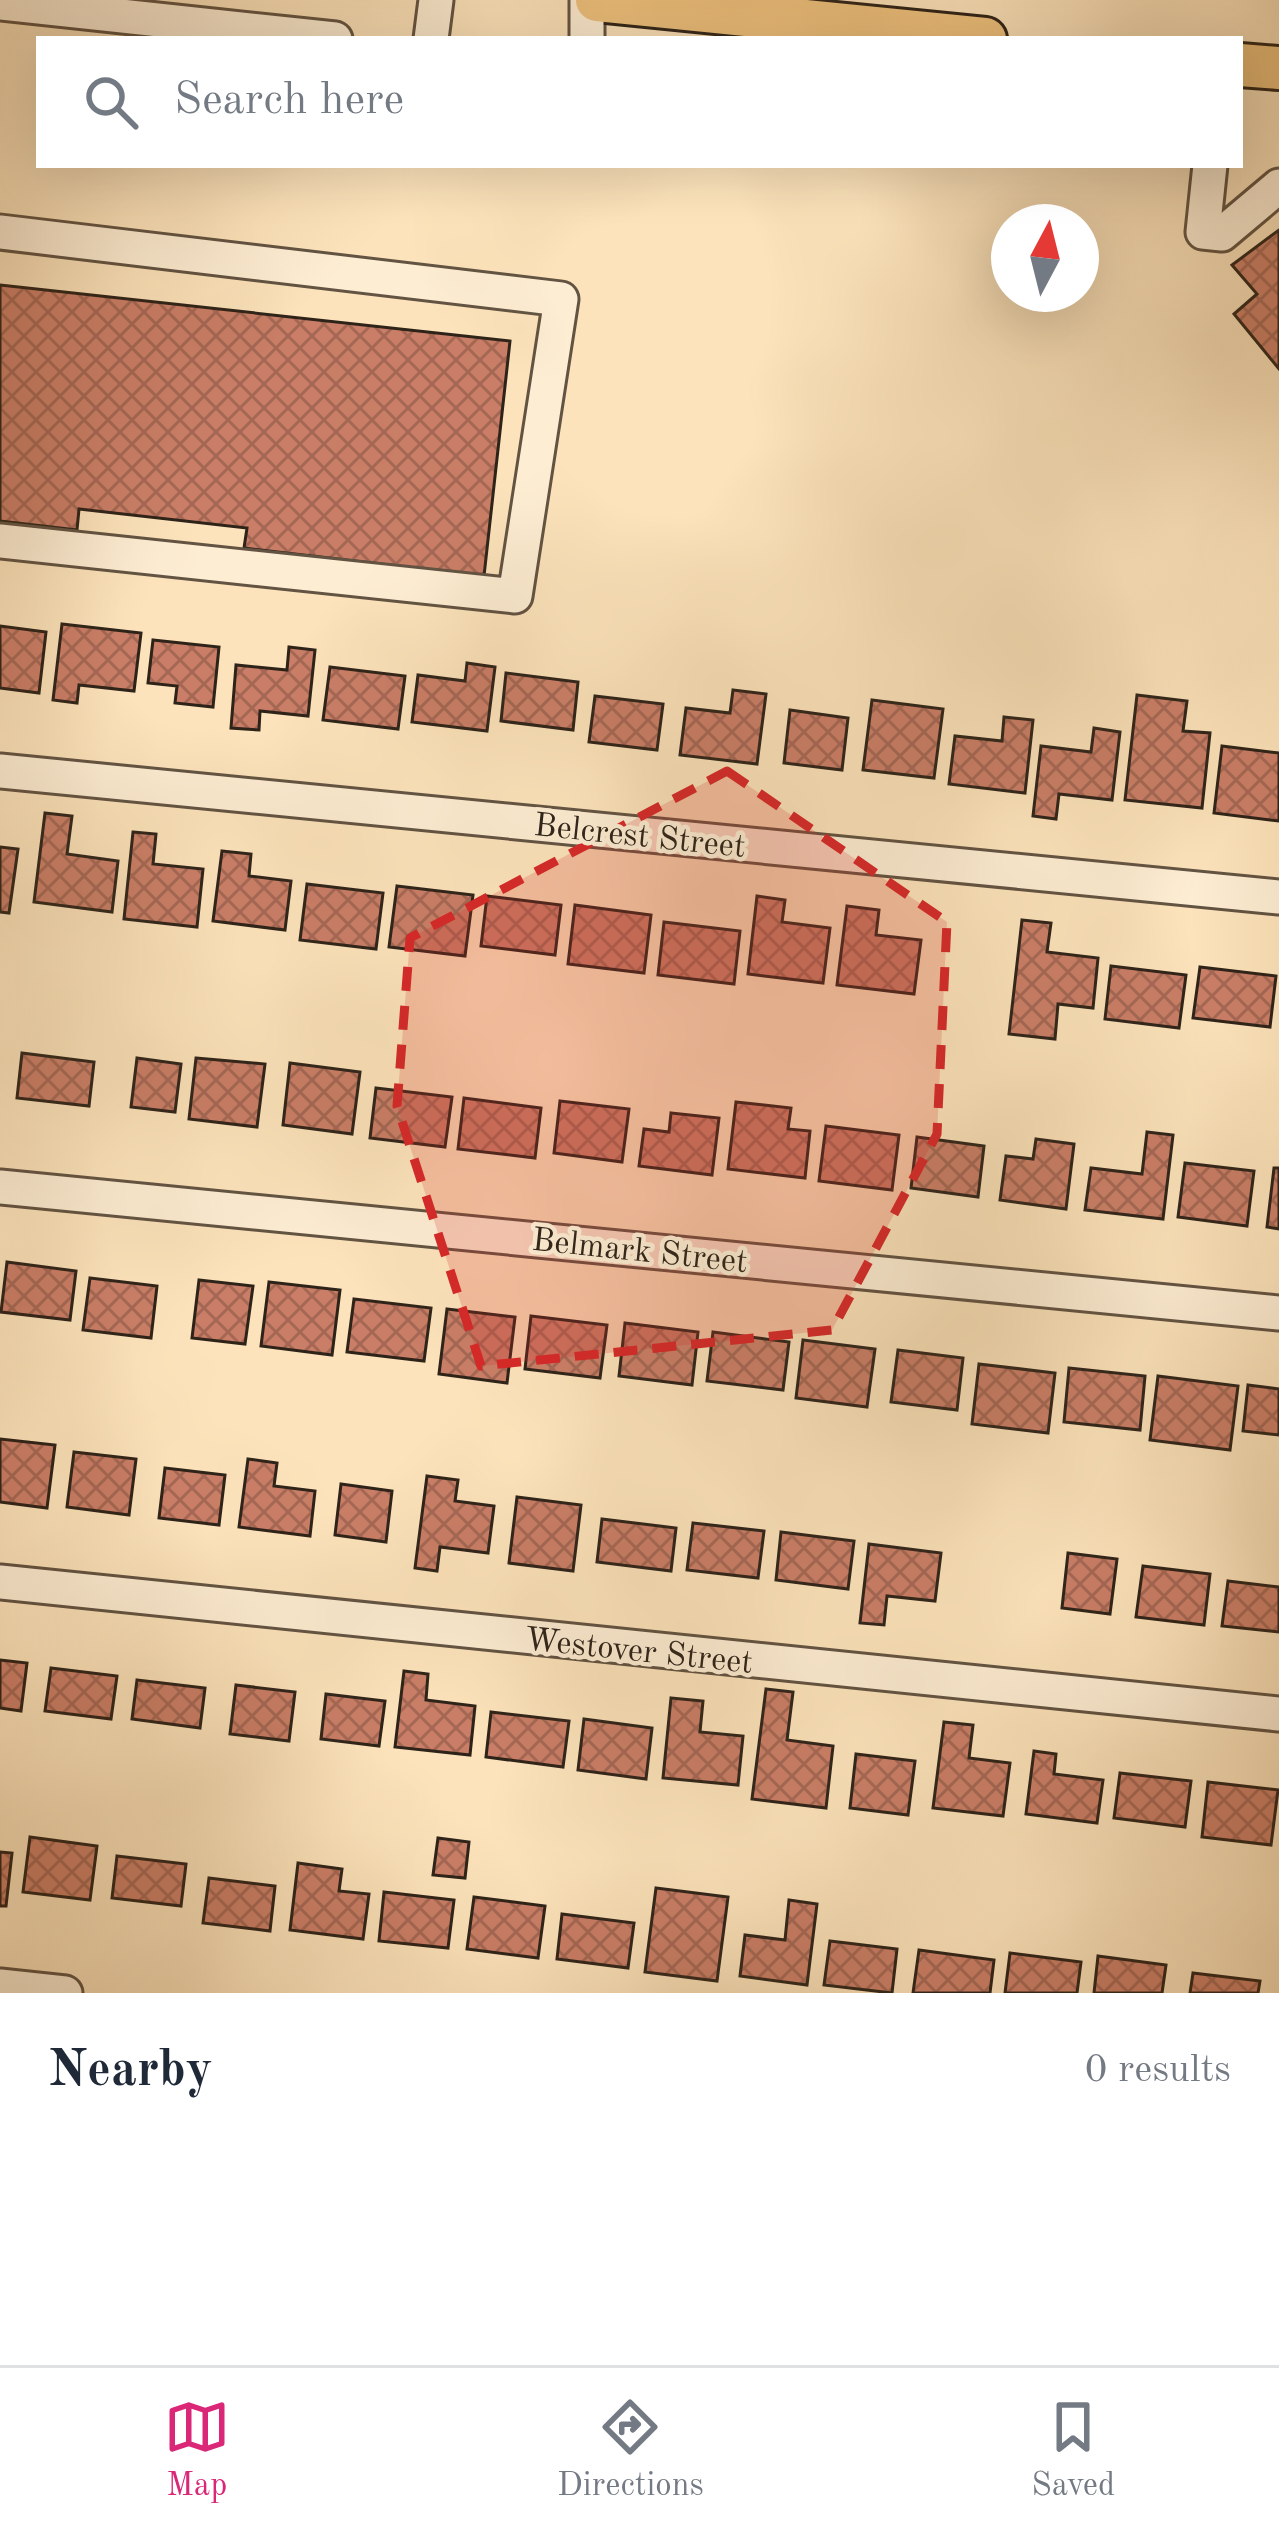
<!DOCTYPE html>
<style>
:root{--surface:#fff;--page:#f2f2f3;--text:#1f2937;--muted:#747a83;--line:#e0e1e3;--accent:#db2777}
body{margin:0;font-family:"Old Standard TT",serif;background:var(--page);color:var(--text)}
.compass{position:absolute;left:991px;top:204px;width:108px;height:108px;border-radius:50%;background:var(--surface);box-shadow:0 12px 48px #0002;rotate:7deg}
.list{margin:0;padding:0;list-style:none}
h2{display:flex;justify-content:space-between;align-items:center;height:156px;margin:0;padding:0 48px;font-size:51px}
h2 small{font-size:39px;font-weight:400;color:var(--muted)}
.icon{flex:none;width:66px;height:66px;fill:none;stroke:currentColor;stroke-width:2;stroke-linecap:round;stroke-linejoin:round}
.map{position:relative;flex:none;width:1279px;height:1993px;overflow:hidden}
.search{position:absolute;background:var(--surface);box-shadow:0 12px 48px #0002;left:36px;right:36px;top:36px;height:132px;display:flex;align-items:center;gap:30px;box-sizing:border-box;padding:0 42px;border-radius:0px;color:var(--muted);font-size:45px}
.sheet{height:372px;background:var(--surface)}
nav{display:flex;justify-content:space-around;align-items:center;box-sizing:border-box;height:168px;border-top:3px solid var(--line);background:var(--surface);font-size:33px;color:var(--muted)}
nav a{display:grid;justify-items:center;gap:6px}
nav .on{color:var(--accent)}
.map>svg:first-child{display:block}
.building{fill:url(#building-cross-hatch);stroke:#2e2319;stroke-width:3}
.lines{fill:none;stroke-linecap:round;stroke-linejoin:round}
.minor-casing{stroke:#625342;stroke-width:39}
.major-casing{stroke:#2e2319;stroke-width:48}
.minor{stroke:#fdedd3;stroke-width:33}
.major{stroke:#eec27e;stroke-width:42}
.marked{fill:#d62828;fill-opacity:0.2;stroke:#d62828;stroke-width:9;stroke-dasharray:24 15;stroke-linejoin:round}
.labels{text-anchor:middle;stroke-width:9;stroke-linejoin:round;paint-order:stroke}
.street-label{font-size:33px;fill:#2e2319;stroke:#fdedd3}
</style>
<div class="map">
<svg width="1279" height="1993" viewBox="0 0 1279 1993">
<defs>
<pattern id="building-cross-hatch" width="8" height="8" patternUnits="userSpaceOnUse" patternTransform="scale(3)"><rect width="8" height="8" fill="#ca7e67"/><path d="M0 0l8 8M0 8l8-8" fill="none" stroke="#a46754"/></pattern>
</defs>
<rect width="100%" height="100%" fill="#fce3bb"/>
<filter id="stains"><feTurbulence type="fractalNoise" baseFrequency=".00167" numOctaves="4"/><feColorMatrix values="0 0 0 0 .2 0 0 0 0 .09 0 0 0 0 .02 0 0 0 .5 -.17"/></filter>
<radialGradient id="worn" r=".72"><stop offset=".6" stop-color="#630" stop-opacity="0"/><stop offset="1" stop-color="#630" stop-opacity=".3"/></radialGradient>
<!-- building -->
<g class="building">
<polygon points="1279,230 1279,369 1234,314 1257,294 1232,265"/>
<polygon points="0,285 510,341 484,576 244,548 247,528 79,509 77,530 0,521"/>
<polygon points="62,624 141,633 134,691 79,685 77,703 53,700"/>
<polygon points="0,626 46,632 39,693 0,688"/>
<polygon points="153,640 219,647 213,707 175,703 177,686 148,683"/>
<polygon points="289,647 315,650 308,716 260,711 259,730 231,728 236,665 287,670"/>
<polygon points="467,663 495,667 487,731 412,722 418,675 465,681"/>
<polygon points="330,667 405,676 398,729 323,720"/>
<polygon points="506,673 578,682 573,730 501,721"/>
<polygon points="733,690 766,694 757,764 680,755 686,708 730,713"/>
<polygon points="1137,695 1187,701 1183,731 1210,733 1202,808 1125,800"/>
<polygon points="595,696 663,704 657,750 589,742"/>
<polygon points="872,700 943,709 934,778 863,770"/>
<polygon points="790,710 848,718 842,770 784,763"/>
<polygon points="1004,717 1033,720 1025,793 949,784 955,736 1002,741"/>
<polygon points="1094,728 1120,732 1112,800 1059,794 1056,819 1033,816 1041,746 1091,752"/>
<polygon points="1222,746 1279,753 1279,821 1214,813"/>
<polygon points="45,813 72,816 67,854 118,861 112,912 34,902"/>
<polygon points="133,832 156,834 153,864 203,869 197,927 124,919"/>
<polygon points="0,847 18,849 9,913 0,912"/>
<polygon points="222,851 251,854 249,876 291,881 285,930 213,921"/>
<polygon points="307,884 383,893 376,949 300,940"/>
<polygon points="397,886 473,895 465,956 389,947"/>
<polygon points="487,896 561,905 555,955 481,946"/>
<polygon points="757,896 785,900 782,922 830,928 823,983 748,974"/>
<polygon points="575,905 651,915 644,973 568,964"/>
<polygon points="847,906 879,910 876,935 921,940 914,994 837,985"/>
<polygon points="1022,920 1051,923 1047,952 1098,958 1093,1008 1058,1004 1055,1039 1009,1034"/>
<polygon points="664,922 740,931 734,984 658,975"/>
<polygon points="1111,966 1186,975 1179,1028 1105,1019"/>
<polygon points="1200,967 1276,976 1270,1027 1193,1018"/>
<polygon points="22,1053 94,1062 89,1106 17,1098"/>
<polygon points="137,1058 181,1064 175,1112 131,1107"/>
<polygon points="196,1058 265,1064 257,1127 189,1119"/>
<polygon points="290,1063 360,1072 352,1134 283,1125"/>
<polygon points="376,1088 452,1097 445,1147 370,1138"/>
<polygon points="464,1098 541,1108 535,1158 458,1149"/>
<polygon points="560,1101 629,1109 622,1162 554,1153"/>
<polygon points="736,1102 791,1108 788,1129 810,1131 805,1178 728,1169"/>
<polygon points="671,1113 719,1118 712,1175 639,1166 644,1129 669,1132"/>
<polygon points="826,1126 899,1135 892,1190 819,1181"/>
<polygon points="1147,1132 1173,1135 1163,1219 1085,1210 1091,1168 1142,1174"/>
<polygon points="917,1137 984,1146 978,1197 911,1188"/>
<polygon points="1036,1139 1074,1144 1066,1209 1000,1200 1006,1156 1033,1159"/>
<polygon points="1185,1163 1254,1171 1247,1226 1178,1217"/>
<polygon points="1274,1168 1279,1168 1279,1229 1267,1227"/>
<polygon points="7,1262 76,1271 70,1320 1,1312"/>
<polygon points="90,1278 157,1286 151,1338 83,1330"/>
<polygon points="199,1280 253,1286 245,1344 192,1338"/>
<polygon points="269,1282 340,1290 332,1355 261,1346"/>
<polygon points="354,1299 431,1308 424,1361 347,1352"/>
<polygon points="447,1309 515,1317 507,1383 439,1374"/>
<polygon points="531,1316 607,1325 600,1378 525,1369"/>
<polygon points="625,1323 698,1332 692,1385 619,1376"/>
<polygon points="713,1332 789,1342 783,1390 707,1381"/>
<polygon points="803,1340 875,1349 867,1407 796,1398"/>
<polygon points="898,1350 963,1358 957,1410 891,1402"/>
<polygon points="979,1364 1055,1373 1048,1433 972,1424"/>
<polygon points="1069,1368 1145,1376 1140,1430 1064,1422"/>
<polygon points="1158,1376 1238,1386 1230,1450 1150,1440"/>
<polygon points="1248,1385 1279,1389 1279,1435 1243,1431"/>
<polygon points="0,1439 55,1445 47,1508 0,1502"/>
<polygon points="74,1452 136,1459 129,1515 67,1507"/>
<polygon points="248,1459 277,1463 274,1486 315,1491 310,1536 239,1527"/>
<polygon points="165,1468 225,1475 219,1525 159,1518"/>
<polygon points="427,1476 458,1480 455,1501 494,1506 488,1553 440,1547 437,1571 415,1568"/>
<polygon points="341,1484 392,1491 386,1542 335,1535"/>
<polygon points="517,1497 581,1505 573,1571 509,1563"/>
<polygon points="602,1519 676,1528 671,1571 597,1562"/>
<polygon points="693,1523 764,1531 758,1578 687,1570"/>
<polygon points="781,1532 854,1541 848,1589 776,1580"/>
<polygon points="869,1544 941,1553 935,1601 887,1596 884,1625 860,1623"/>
<polygon points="1068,1553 1117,1559 1110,1614 1062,1608"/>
<polygon points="1143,1566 1210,1574 1204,1625 1136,1617"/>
<polygon points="1228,1581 1279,1587 1279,1632 1222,1626"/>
<polygon points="0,1660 27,1663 21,1711 0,1708"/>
<polygon points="51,1668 117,1676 111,1719 45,1711"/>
<polygon points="404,1671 428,1674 426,1700 475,1706 470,1755 395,1747"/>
<polygon points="137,1680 205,1688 200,1728 132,1719"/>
<polygon points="236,1685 295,1692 289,1741 230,1734"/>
<polygon points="766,1689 793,1692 787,1740 833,1746 826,1808 752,1799"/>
<polygon points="326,1694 385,1701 379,1746 321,1739"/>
<polygon points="671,1698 703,1701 700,1732 743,1736 738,1785 663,1778"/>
<polygon points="491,1712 569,1721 563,1767 486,1757"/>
<polygon points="584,1719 652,1728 646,1779 578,1770"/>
<polygon points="944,1722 973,1725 969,1758 1010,1763 1003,1816 933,1808"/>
<polygon points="1034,1751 1056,1754 1054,1774 1103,1780 1097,1823 1026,1814"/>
<polygon points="856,1754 915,1761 908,1815 850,1808"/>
<polygon points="1120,1773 1191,1781 1185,1827 1114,1818"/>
<polygon points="1208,1782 1278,1790 1271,1845 1202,1837"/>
<polygon points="30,1837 97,1846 90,1900 23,1892"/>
<polygon points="438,1838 469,1842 465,1878 433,1875"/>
<polygon points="0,1852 12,1853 6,1906 0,1906"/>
<polygon points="117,1856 186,1864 181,1906 112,1898"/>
<polygon points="298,1863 342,1869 339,1891 369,1894 363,1939 290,1930"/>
<polygon points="209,1878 275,1886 270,1931 203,1923"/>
<polygon points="656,1888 728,1897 717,1981 645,1972"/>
<polygon points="384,1892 454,1900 448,1948 379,1941"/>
<polygon points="474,1897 545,1906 538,1958 467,1949"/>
<polygon points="789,1900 817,1904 807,1985 740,1976 745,1935 785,1940"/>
<polygon points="562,1914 634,1923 628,1968 557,1959"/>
<polygon points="830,1941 897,1949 892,1993 824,1985"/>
<polygon points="919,1950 994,1960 990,1993 913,1993"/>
<polygon points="1010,1953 1081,1962 1077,1993 1005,1993"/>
<polygon points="1098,1956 1166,1965 1162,1993 1094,1993"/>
<polygon points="1193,1973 1260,1981 1258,1993 1190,1993"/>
</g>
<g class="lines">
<!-- minor casing -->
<g class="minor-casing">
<g id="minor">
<polyline points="587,0 587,39"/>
<polyline points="0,3 335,39"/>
<polyline points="431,39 436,0"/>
<polyline points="1210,165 1203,232 1222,234 1279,186"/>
<polyline points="0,232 561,299 515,596 0,541"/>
<polyline points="0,771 1279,897"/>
<polyline points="0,1187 1279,1313"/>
<polyline points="0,1582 1279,1714"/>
<polyline points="0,1986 65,1993"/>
</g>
</g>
<!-- major casing -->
<g class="major-casing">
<g id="major">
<polyline points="597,0 985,39"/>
<polyline points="1240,65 1279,68"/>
</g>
</g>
<!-- minor -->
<use href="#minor" class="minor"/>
<!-- major -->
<use href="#major" class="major"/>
</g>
<!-- marked area -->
<path class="marked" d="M727,771l220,151 -10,212 -105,196 -351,36 -84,-260 13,-168z"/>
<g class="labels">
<!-- street labels -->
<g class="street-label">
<text transform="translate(640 834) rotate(6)" y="12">Belcrest Street</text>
<text transform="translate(640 1249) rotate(6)" y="12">Belmark Street</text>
<text transform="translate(639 1649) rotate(6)" y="12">Westover Street</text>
</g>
</g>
<rect width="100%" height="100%" filter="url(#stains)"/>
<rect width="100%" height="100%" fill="url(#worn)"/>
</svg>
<svg class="compass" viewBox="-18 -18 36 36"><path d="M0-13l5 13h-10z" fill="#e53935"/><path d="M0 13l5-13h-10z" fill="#747a83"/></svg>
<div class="search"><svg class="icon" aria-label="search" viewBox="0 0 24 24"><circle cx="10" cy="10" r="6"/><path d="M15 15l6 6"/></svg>Search here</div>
</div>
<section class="sheet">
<h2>Nearby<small>0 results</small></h2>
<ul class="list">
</ul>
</section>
<nav>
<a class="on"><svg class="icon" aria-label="map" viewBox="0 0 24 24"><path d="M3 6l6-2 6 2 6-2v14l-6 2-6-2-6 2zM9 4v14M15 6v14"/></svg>Map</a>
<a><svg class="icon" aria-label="directions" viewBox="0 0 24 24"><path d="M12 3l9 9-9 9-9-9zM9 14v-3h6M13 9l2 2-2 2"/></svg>Directions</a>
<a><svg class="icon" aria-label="saved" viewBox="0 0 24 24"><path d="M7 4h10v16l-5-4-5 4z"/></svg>Saved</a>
</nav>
